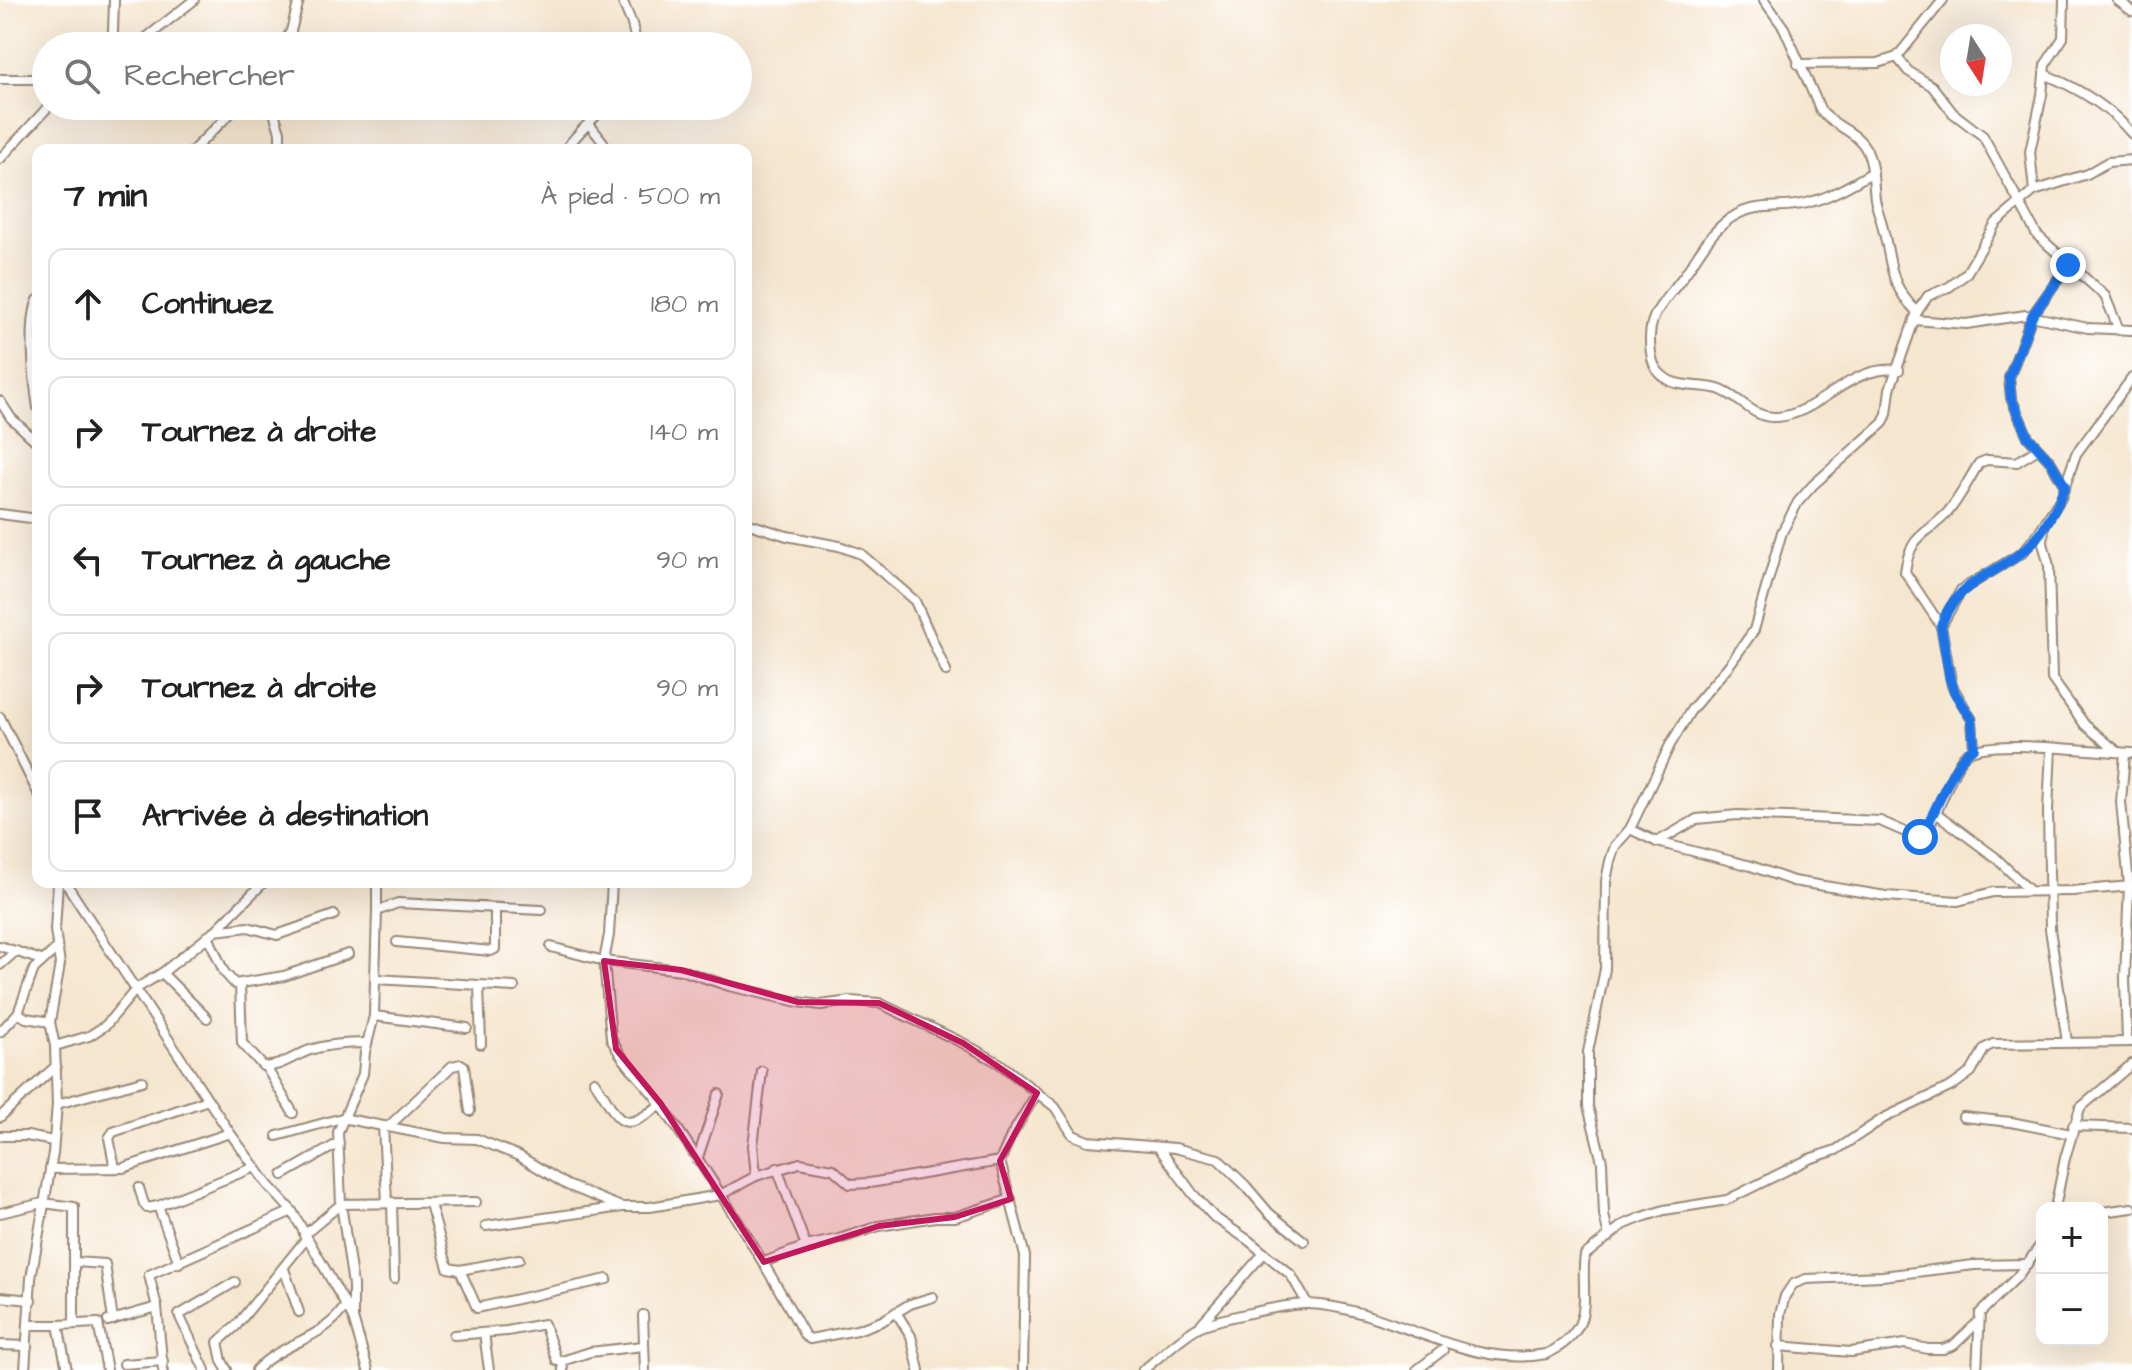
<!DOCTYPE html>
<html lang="fr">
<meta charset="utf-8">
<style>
:root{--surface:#fff;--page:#f6f6f6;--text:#222;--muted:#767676;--line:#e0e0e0}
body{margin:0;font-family:"Architects Daughter",sans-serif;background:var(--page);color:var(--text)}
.controls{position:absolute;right:24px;bottom:24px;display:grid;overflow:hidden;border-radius:16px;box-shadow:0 8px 32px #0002}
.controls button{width:72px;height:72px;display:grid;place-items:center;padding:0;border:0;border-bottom:2px solid var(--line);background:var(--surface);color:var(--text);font:40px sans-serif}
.compass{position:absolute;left:1940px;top:24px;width:72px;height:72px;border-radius:50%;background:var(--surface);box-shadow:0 8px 32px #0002;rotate:168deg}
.stop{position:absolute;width:24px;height:24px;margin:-18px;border:6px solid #1a73e8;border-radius:50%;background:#fff}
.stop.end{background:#1a73e8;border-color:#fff;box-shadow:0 2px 8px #0008}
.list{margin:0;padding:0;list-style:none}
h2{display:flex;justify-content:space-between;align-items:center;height:104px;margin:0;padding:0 32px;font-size:34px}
h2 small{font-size:26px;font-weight:400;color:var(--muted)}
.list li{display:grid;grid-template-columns:52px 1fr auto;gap:24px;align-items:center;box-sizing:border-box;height:112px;margin:0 16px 16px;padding:0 16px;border:2px solid var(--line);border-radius:16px}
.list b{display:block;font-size:30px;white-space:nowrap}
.list em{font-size:26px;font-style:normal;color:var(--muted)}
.icon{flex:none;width:44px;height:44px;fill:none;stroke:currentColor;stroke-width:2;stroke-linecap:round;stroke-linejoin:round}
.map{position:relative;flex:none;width:2132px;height:1370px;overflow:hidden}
.search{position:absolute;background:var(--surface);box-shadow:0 8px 32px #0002;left:32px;top:32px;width:720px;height:88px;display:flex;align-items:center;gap:20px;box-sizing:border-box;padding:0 28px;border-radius:44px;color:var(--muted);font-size:30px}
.panel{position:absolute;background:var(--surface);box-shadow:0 8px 32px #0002;left:32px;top:144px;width:720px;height:744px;border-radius:16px}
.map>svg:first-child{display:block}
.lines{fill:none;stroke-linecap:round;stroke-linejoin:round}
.minor-casing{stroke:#988876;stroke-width:12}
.minor{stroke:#fff;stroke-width:8}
.route{stroke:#1a73e8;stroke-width:10}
.marked{fill:#c2185b;fill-opacity:0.2;stroke:#c2185b;stroke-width:6;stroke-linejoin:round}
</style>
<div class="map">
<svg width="2132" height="1370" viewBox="0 0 2132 1370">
<rect width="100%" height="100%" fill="#fff"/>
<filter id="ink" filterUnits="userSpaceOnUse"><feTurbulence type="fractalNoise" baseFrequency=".0125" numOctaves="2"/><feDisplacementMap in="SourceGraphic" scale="16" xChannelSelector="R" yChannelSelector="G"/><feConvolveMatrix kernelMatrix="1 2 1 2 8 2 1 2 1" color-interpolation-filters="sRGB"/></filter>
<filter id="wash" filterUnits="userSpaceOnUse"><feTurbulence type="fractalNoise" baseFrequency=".006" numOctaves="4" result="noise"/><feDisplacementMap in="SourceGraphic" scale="32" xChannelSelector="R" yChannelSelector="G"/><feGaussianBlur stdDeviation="1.8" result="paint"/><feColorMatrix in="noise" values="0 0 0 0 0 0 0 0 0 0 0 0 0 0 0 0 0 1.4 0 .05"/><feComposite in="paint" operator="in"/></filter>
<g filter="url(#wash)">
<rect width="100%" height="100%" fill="#f5e6cf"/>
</g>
<g filter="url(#ink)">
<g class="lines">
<!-- minor casing -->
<g class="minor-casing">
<g id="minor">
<polyline points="622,0 632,24 637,46"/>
<path d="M1764,0l20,28 37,83c13,16 37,20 46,40 7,15 6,32 8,48 2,11 6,19 8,30 10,37 5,54 34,83"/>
<polyline points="2117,0 2132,11"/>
<polyline points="103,46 113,32 114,0"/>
<polyline points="136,46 194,0"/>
<polyline points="282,46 291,31 299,0"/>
<polyline points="1897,57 1908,71 1932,86 1953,113 1983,136 2037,235 2105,296 2119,330"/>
<polyline points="1798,64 1878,63 1897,57 1943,0"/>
<path d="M2044,74c34,14 65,32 88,60"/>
<polyline points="0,79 46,79"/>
<polyline points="272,106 280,132 280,150"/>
<polyline points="589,124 603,142 605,150"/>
<polyline points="193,150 238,106"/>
<path d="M565,150c12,-17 27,-29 40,-44"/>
<polyline points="0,159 49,106"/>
<path d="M1873,172c-21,12 -42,25 -66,31 -23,6 -50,0 -71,12 -24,13 -36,38 -51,59 -21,30 -40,39 -34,79 2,14 7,21 19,28 16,7 32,3 48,8 21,6 34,30 59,28 44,-3 71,-53 122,-47"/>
<polyline points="2034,191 2030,152 2042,95 2045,65 2063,38 2064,0"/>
<path d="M38,300c-10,21 -4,83 0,108"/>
<polyline points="1914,320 1966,324 2026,315 2088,328 2132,330"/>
<polyline points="0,401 11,418 38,443"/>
<polyline points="2065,486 2050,461 2028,437 2011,398 2009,378 2032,316 2068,265"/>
<polyline points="0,514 38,519"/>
<polyline points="746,523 787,536 839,546 861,554 915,601 946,671"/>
<polyline points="2044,527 2043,543 2049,566 2052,679 2085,725 2118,752"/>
<path d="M1941,626l-36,-54c5,-39 21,-36 43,-60 12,-14 21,-33 31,-49l8,-3 30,2 21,-13"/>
<polyline points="0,717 38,793"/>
<polyline points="1974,748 1972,720 1952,686 1941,626 1961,590 2022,553 2037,535 2061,498 2076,454 2132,378"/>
<polyline points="2051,748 2048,811 2050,929 2067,1042"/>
<polyline points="2125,753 2121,802 2129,885 2125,978 2127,1042"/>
<polyline points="1936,813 1995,857 2030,891"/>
<polyline points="1630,829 1657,842 1751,866 1793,881 1886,896 1958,901 1993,892 2072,891 2132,886"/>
<path d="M1657,842l40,-23 40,-4 143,6 39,17c22,-22 26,-56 44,-81 15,-22 139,-4 169,-4"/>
<polyline points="65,882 230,1133 268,1185 292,1211 353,1318 368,1370"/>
<polyline points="377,882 377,911"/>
<path d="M612,882l-3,53 -5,26 7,77c12,26 36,45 51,68 51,74 100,151 143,230l5,3 47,-9 25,-9 28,-17 23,-7"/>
<polyline points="216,930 264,882"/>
<polyline points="208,936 224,972 235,984 284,976 348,954"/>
<polyline points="397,942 491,951 495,949 495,909"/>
<polyline points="0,946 41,960"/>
<polyline points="551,947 604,961 681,970 729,986 798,1002 821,1005 850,1001 879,1003 963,1043 999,1063 1055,1107 1073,1135 1088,1141 1175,1148 1218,1159 1246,1186 1269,1213 1304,1241"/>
<polyline points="0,965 16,951"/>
<polyline points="162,973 207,1018"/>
<polyline points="376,979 514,987"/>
<path d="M240,984l2,59 21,23c15,3 32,-11 47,-16 19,-6 38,-7 57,-7"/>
<polyline points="479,986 481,1044"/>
<polyline points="18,1013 26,1018 50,1022"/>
<polyline points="374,1016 467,1028"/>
<polyline points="0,1032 18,1013 34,969 57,948"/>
<polyline points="55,1046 89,1036 106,1025 137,988 162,973 215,931 248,927 277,935 334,915"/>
<polyline points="266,1067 293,1113"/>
<path d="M594,1081c26,35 22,59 67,23"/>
<polyline points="57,1104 142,1081"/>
<polyline points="0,1117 56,1066"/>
<polyline points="1963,1117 2011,1122 2071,1134"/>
<polyline points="383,1126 387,1202"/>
<polyline points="389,1126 452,1066 461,1064 464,1066 470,1111"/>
<polyline points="2073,1126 2132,1128"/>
<polyline points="0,1136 27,1136 53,1141"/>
<polyline points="277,1136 342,1118 445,1138 477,1139 519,1156 567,1185 621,1207"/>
<polyline points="1159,1148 1193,1194 1214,1217 1248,1240 1291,1275 1307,1303"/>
<polyline points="697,1160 719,1094"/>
<polyline points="115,1168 109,1138 113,1132 208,1100"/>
<polyline points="777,1168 806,1246"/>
<polyline points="50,1169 123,1168 230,1133"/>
<polyline points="283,1175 339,1143"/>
<polyline points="756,1176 753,1146 762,1071"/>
<polyline points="139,1188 144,1204 147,1208 158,1206 255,1167"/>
<polyline points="392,1202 394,1279"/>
<polyline points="430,1204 448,1268 460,1270 519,1259"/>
<polyline points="158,1206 179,1263"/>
<polyline points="2055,1208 2065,1158 2080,1108 2132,1064"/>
<polyline points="2102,1212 2132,1208"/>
<polyline points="0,1213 43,1203 74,1207 74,1324"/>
<polyline points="486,1226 622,1207 650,1207 720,1195 756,1176 800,1163 833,1169 850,1184 870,1183 1000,1161"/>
<polyline points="304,1235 341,1204 338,1132 363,1074 365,1052 374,1016 377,911 398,903 542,910"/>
<polyline points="1609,1237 1604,1215 1602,1162 1588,1106 1588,1052 1605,969 1606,881 1610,861 1615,846 1630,829 1670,745 1691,710 1730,664 1754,630 1782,532 1798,502 1813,485 1883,423 1887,414 1890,389 1917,312 1928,296 1949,287 1966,274 1996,223 2034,191 2087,174 2108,162 2132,160"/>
<polyline points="75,1262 105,1264 113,1320"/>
<polyline points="764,1262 806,1246 839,1239 879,1226 935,1217 955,1217 1011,1199"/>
<polyline points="284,1269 299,1312"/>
<polyline points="460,1270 477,1308 607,1279"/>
<polyline points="0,1297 31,1300"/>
<polyline points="896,1312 911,1336 919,1370"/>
<polyline points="643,1315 645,1370"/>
<polyline points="353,1317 353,1285 341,1204 476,1202"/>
<polyline points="108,1321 157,1307"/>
<polyline points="1201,1324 1264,1253"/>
<polyline points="29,1325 58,1325 67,1370"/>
<polyline points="58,1325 98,1323 107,1370"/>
<polyline points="484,1333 489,1370"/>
<polyline points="454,1335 507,1331 544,1324 557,1361 562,1361"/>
<polyline points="0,1345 27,1346"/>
<polyline points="1778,1346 1851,1352 1905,1344 1928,1349 1943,1349 1954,1345 1979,1321"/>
<polyline points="124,1364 163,1361"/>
<polyline points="25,1370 31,1278 53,1153 57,1104 55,1046 50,1022 60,964 55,930 58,882"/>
<polyline points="163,1370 157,1307 149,1275 292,1211"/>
<polyline points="205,1370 179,1315 235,1282"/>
<polyline points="227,1370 222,1361 218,1342 236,1326 306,1239"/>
<path d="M256,1370c26,-28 69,-31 89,-64"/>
<polyline points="563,1370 562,1361 590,1352 643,1346"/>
<polyline points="1023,1370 1025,1256 1000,1161 1011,1136 1037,1093"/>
<path d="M1143,1370c15,-11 43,-38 58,-44 18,-7 89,-23 107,-22 81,3 156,66 238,50 12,-5 25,-15 32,-27 11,-21 3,-50 7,-72l38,-30 17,-7 24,-8 63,-10 82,-41 27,-9 48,-32 68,-32 19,-14 14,-24 8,-4 139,-2"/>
<polyline points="1417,1370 1443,1350"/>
<polyline points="1779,1370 1780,1314 1785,1296 1793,1284 1806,1279 1882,1276 1974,1265 2027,1264"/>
<polyline points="1977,1370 1980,1313 2017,1277 2042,1243"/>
</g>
</g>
<!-- minor -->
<use href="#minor" class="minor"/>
</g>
</g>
<g class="lines" filter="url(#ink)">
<!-- route -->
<path class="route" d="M1920,837c16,-22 33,-79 54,-89l-2,-28 -17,-27 -5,-14 -9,-53c14,-43 47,-48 80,-73 19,-14 36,-44 44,-67l-15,-25 -22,-24 -17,-39 -2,-20 23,-62 36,-51"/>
</g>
<!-- marked area -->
<path class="marked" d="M604,961l77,9 117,32 81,1 84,40 74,50 -37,68 11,38 -56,18 -76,9 -115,36 -103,-158 -45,-55z"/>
</svg>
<div class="controls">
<button>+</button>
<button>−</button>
</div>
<svg class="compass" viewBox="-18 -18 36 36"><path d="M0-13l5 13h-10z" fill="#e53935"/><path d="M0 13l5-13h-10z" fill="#767676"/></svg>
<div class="stop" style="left:1920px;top:837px"></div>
<div class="stop end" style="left:2068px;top:265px"></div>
<div class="search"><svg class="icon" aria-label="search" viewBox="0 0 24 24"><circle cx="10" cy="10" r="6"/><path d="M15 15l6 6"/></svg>Rechercher</div>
<section class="panel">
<h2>7 min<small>À pied · 500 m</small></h2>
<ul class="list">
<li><svg class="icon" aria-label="ahead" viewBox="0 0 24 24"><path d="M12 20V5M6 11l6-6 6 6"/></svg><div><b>Continuez</b></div><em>180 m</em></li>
<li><svg class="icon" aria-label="right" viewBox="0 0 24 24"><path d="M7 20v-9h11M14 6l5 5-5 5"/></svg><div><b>Tournez à droite</b></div><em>140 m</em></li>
<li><svg class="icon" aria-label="left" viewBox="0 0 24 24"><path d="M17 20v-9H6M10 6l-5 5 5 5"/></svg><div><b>Tournez à gauche</b></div><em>90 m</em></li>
<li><svg class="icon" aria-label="right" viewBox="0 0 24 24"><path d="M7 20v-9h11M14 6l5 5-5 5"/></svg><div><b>Tournez à droite</b></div><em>90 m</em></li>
<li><svg class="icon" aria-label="arrive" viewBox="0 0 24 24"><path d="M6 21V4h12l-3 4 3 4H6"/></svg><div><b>Arrivée à destination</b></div></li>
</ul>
</section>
</div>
